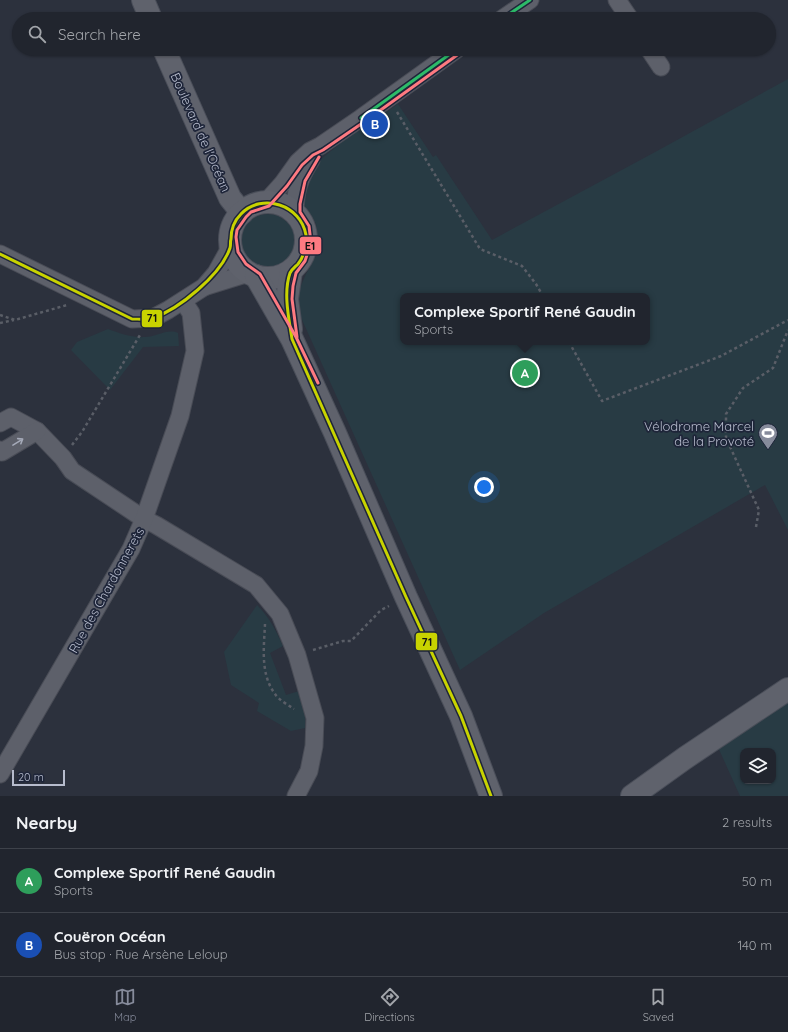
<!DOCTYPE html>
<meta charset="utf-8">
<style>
:root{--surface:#21252e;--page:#2d313a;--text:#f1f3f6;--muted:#a2a5aa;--line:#3e424a;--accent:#868b9b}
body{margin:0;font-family:Quicksand,sans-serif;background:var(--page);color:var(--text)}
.controls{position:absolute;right:12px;bottom:12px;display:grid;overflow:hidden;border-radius:8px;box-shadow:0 1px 3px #0004}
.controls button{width:36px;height:36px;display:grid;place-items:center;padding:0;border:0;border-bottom:1px solid var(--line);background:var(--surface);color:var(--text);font:20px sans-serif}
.scale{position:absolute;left:12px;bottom:10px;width:53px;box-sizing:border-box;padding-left:4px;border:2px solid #b7bccd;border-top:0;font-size:11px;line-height:14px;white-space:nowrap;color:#b7bccd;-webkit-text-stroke:3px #1e2539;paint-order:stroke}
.you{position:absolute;left:484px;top:487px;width:14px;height:14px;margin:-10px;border:3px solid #fff;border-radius:50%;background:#1a73e8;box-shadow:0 0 0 6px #1a73e833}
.badge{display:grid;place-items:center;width:26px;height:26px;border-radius:50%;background:var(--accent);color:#fff;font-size:13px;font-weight:700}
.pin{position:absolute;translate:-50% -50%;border:2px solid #fff;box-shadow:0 1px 4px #0006}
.popup{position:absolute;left:400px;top:293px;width:250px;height:52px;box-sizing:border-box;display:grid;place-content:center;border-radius:8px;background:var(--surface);filter:drop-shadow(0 1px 3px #0005);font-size:13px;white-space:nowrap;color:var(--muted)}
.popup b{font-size:15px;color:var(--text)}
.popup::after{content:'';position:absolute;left:50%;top:100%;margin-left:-8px;border:8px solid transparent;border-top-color:var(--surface)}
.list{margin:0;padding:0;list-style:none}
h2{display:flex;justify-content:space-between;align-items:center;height:52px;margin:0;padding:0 16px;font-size:17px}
h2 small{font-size:13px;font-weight:400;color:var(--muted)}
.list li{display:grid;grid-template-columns:26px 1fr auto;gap:12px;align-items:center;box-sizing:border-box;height:64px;padding:0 16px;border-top:1px solid var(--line)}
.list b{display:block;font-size:15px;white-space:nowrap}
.list p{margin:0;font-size:13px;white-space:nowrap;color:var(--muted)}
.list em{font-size:13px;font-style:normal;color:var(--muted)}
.icon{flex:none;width:22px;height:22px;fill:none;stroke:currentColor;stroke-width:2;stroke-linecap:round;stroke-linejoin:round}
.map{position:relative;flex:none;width:788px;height:796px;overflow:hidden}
.search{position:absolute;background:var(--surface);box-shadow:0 1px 3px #0004;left:12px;right:12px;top:12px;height:44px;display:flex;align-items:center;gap:10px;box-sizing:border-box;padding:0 14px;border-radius:22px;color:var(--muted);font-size:15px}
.sheet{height:180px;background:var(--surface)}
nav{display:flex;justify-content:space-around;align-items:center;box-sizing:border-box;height:56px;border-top:1px solid var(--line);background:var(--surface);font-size:11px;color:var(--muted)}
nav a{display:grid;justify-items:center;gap:2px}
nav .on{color:var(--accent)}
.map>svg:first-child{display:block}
.green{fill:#283b44;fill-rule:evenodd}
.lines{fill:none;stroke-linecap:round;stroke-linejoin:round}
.minor-casing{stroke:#494c56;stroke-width:19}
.major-casing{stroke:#4a4e59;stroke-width:24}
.path{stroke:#5a5e67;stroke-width:2.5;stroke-dasharray:3 3;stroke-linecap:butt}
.minor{stroke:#5d606a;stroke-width:17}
.major{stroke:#5f626c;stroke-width:22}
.bus-1-casing{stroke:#1e2539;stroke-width:6}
.bus-2-casing{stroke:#1e2539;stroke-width:6}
.bus-3-casing{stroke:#1e2539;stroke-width:6}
.bus-1{stroke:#c8d300;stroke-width:3}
.bus-2{stroke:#fe7a81;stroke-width:3}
.bus-3{stroke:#2dbb69;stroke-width:3}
.oneway{stroke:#a5aab9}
.labels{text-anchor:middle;stroke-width:3.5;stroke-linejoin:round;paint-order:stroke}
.street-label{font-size:13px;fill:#b7bccd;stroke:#1e2539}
.poi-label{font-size:13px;fill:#b7bccd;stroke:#1e2539;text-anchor:end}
.line-badge{stroke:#1e2539;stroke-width:1.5}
.pale-badge-label{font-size:11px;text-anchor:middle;font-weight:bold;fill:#111}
</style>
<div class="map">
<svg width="788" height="796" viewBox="0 0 788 796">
<rect width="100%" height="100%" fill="#2c313d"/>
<!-- green -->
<g class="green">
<path d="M788,79v451l-23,-45 -221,128 -84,57 -166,-368 12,-28 12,-22 -2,-28 -13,-17 -1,-19 18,-28 22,-18 56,-38 35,53 3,-2 56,85 165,-89zM403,296h244v46h-244z"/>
<circle cx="268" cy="241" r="27"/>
<path d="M108,329c11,4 24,9 37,8 11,0 23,-9 33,-4l1,13 -36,1 -33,43 -39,-40 6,-8z"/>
<path d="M257,605c12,12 19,25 26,41l-13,7 16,42 13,-4 7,20 -1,17 -14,3 -34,-20 2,-8 -28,-18 -7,-33z"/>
<path d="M788,697v99h-48l-23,-51zM743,751h30v30h-30z"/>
</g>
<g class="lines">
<!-- minor casing -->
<g class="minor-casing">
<g id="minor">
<polyline points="617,0 630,19"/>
<polyline points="502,19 530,0"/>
<polyline points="649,49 661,67"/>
<polyline points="266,202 283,183 298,162 310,151 320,146 361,118 457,49"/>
<path d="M295,213c0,-22 4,-34 16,-53"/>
<polyline points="0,254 132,319 153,318 168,310 204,287 216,273 231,246"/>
<polyline points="204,287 249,273"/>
<polyline points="0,423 11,417 37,431 63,458 72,471 144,519 156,525 256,585 280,614 297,655 315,718 314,746 309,771 296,796"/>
<polyline points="0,450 2,452 37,431"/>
<polyline points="0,774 131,549 144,519 180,416 195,351 191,313 183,301"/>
</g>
</g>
<!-- major casing -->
<g class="major-casing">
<g id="major">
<polyline points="143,0 151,19"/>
<polyline points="164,49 230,198 242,213"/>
<circle cx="268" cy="240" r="38"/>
<polyline points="291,271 287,299 291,329"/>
<polyline points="256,276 292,339 335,433 406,597 461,716 491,796"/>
<polyline points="632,796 685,758 788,689"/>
</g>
</g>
<!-- path -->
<g class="path">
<polyline points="397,112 480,249 522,266 536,284 543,296"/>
<polyline points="0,315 15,320 67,305"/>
<polyline points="0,323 14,320"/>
<polyline points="569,342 602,401 721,356 788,320"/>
<polyline points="72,445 82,432 140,335"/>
<polyline points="756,527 759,510 726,438 726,414 743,388 773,368 788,330"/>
<path d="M265,624c-1,23 -5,50 10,70 4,6 13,11 19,15"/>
<polyline points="313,650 343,641 351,641 381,610 389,606"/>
</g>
<!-- minor -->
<use href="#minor" class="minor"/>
<!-- major -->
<use href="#major" class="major"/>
<!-- bus-1 casing -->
<g class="bus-1-casing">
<path id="bus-1" d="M0,254l132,65c7,0 14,1 21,-1 26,-9 68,-43 77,-70 1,-3 0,-6 1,-9 0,-9 3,-18 10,-25 21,-22 60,-9 65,21 1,9 -2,22 -8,29 -3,3 -6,5 -8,9 -7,20 -1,46 2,66l114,258 55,119 30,80"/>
</g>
<!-- bus-2 casing -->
<g class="bus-2-casing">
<g id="bus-2">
<polyline points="297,337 292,299 293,286 296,273 305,261 311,243 309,226 300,212 300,204 305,181 319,157"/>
<polyline points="318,383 296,337 260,274 246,264 238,252 236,237 237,230 246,217 251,212 269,206 287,186 302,165 313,155 323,150 364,122 460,53"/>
</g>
</g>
<!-- bus-3 casing -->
<g class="bus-3-casing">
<g id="bus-3">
<polyline points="502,19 530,0"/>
<polyline points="361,118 457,49"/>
</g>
</g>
<!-- bus-1 -->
<use href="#bus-1" class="bus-1"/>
<!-- bus-2 -->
<use href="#bus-2" class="bus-2"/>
<!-- bus-3 -->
<use href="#bus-3" class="bus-3"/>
</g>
<!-- one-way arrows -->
<defs><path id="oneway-shaft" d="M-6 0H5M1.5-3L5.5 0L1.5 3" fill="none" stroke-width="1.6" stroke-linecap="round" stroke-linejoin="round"/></defs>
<use class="oneway" href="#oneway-shaft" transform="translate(18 442) rotate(-32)"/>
<!-- icons -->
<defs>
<g id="stadium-pin" transform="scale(1)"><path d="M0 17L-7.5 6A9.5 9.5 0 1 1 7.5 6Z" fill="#868b9b" stroke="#1e2539"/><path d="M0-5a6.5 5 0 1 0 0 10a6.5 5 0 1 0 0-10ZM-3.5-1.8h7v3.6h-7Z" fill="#fff"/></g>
</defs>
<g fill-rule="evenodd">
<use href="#stadium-pin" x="768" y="433"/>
</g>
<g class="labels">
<!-- street labels -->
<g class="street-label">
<text transform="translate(201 132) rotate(66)" y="5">Boulevard de l'Océan</text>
<text transform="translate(106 590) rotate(-61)" y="5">Rue des Chardonnerets</text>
</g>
<!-- poi labels -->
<g class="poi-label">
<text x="754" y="431">Vélodrome Marcel<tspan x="754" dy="15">de la Provoté</tspan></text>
</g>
</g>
<g class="line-badge">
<rect x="299" y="236" width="23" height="19" rx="4" fill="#fe7a81"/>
<rect x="141" y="309" width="22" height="19" rx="4" fill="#c8d300"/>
<rect x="415" y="632" width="23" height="19" rx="4" fill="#c8d300"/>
</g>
<g class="pale-badge-label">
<text x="310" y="250">E1</text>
<text x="152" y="322">71</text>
<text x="427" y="646">71</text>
</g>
</svg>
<div class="controls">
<button><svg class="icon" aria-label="layers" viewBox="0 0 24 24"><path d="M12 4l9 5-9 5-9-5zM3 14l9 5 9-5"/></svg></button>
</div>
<div class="scale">20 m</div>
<div class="you"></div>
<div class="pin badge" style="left:525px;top:373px;background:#2e9e5b">A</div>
<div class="popup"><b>Complexe Sportif René Gaudin</b>Sports</div>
<div class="pin badge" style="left:375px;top:124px;background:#1a4fb4">B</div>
<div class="search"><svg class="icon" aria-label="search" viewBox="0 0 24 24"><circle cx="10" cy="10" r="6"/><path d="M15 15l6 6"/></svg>Search here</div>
</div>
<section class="sheet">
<h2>Nearby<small>2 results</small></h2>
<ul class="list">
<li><span class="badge" style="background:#2e9e5b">A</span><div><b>Complexe Sportif René Gaudin</b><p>Sports</p></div><em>50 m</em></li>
<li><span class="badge" style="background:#1a4fb4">B</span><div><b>Couëron Océan</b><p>Bus stop · Rue Arsène Leloup</p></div><em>140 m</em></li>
</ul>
</section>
<nav>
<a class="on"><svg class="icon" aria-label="map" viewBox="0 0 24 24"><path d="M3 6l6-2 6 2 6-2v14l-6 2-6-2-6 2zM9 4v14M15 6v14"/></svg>Map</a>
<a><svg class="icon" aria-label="directions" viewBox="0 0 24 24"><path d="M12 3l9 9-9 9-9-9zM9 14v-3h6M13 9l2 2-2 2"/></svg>Directions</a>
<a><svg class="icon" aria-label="saved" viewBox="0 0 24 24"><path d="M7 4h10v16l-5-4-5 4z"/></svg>Saved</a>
</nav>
